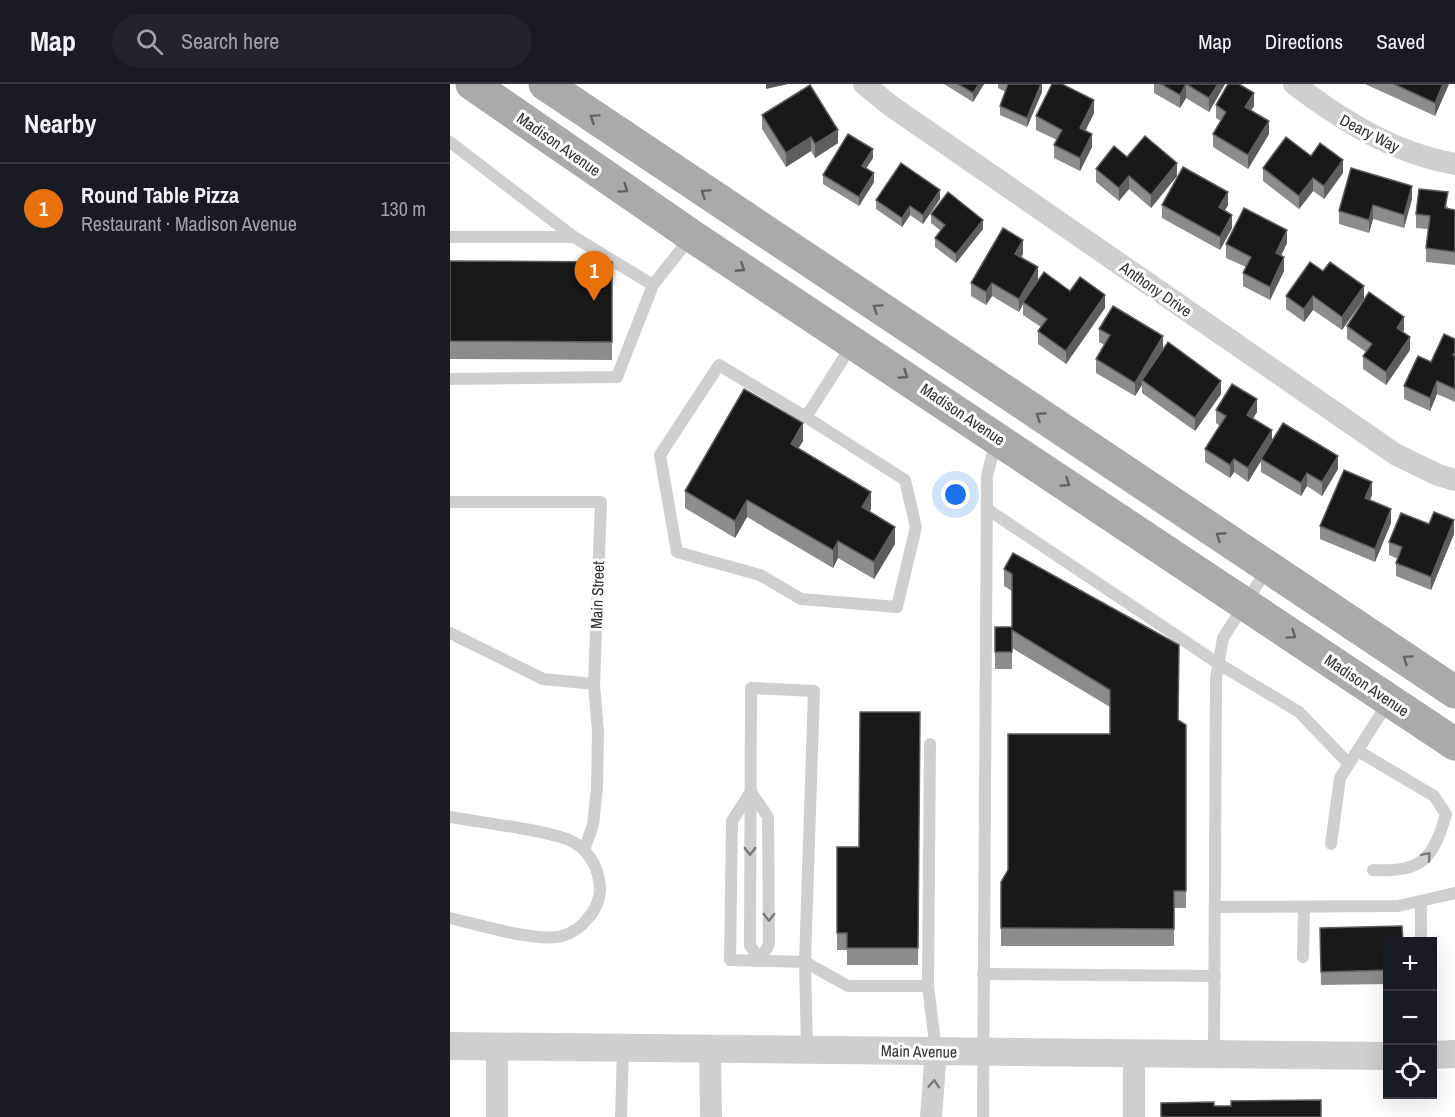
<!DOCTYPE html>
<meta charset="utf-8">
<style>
:root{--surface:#171b24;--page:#20242c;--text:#f1f3f6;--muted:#9ea1a6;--line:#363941;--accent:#db2777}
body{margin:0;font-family:"Archivo Narrow",sans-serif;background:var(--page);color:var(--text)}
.controls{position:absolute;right:18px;bottom:18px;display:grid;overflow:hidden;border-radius:0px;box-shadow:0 6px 24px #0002}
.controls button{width:54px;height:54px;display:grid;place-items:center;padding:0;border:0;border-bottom:2px solid var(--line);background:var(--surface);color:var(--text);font:30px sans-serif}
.you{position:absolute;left:506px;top:411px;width:21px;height:21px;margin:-15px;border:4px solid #fff;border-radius:50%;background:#1a73e8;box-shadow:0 0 0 9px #1a73e833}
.badge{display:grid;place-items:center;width:39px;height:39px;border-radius:50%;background:var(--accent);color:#fff;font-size:20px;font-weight:700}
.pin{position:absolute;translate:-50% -50px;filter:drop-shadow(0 2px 3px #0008)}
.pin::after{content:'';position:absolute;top:32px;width:21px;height:18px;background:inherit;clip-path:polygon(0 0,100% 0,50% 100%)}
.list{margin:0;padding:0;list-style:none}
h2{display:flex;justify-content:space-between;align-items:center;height:78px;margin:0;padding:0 24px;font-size:26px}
h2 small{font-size:20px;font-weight:400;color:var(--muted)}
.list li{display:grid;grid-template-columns:39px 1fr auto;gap:18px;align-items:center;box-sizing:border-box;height:90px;padding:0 24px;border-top:2px solid var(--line)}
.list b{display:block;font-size:22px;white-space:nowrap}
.list p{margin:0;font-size:20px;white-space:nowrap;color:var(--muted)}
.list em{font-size:20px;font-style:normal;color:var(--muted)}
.icon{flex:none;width:33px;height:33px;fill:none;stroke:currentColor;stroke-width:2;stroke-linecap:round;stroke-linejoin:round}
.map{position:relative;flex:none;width:1005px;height:1033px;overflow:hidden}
header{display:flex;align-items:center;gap:36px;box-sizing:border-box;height:84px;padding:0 30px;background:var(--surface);border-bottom:2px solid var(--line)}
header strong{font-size:28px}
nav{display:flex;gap:33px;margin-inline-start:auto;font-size:21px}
.search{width:420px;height:54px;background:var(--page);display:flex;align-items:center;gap:15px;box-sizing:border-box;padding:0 21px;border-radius:33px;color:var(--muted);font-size:22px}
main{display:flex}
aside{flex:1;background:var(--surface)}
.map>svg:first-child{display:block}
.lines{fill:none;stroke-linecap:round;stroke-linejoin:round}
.service{stroke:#cfcfcf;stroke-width:12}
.minor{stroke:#cfcfcf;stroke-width:22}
.tertiary{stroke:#cfcfcf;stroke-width:28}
.primary{stroke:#aaa;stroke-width:33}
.wall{fill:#8c8c8c}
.shaded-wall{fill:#5e5e5e}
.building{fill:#191919;stroke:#5e5e5e;stroke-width:1.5}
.oneway{stroke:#626262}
.oneway2{stroke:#797979}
.labels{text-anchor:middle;stroke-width:6;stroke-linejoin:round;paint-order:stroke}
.street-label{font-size:16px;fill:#323232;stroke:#fff}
</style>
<header>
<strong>Map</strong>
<div class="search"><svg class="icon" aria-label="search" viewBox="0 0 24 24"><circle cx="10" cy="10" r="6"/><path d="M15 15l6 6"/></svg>Search here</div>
<nav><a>Map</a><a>Directions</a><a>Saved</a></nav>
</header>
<main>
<aside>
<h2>Nearby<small></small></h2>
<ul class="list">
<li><span class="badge" style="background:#e8710a">1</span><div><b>Round Table Pizza</b><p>Restaurant · Madison Avenue</p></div><em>130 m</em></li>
</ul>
</aside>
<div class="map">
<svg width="1005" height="1033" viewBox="0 0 1005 1033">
<rect width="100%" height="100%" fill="#fff"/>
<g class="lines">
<!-- service -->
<g class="service">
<polyline points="0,58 124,153 203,201"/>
<polyline points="0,153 124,153"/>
<polyline points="0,295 167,293 203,201 240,154"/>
<polyline points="356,333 455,396 466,443 447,523 351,515 310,491 227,468 210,371 269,281 356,333 402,261"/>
<polyline points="0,418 151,418 144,600 148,648 147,704 143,741 134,766"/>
<polyline points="537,425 769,580 849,628 899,680"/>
<polyline points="0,549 93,595 144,600"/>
<path d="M908,667l76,45 12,18c-13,46 -24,58 -73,56"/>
<polyline points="301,708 318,733 319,860 310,877"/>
<polyline points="300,709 282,737 280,876 355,878 357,966"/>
<path d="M0,733c26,5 107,14 125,26 17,11 24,27 25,46 0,10 -5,22 -12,29 -6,8 -15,15 -26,18 -25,7 -85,-12 -112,-18"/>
<polyline points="881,760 890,694 939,617"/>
<polyline points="766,823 948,822 1005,809"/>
<polyline points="971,858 971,817"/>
<polyline points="853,873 854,823"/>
<polyline points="310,877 300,861 301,604 364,607 355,878 398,902 478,902 480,660"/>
<polyline points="533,890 765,892"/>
<polyline points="478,902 486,967"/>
<polyline points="764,970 766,594 773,554 818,484"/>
<polyline points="171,1033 173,964"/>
<polyline points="533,1033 537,392 546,357"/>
</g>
<!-- minor -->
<g class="minor">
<polyline points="414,0 441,22 945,370 988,391 1005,396"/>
<path d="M844,0c49,37 99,69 161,80"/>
<polyline points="260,965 261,1033"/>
<polyline points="684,969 684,1033"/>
<polyline points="47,1033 47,963"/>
<polyline points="481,1033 486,967"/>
</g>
<!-- tertiary -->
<g class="tertiary">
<polyline points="0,962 938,972"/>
<polyline points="982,971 1005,970"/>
</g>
<!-- primary -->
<g class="primary">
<polyline points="22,0 242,152 1005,660"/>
<polyline points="95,0 1005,608"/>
</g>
</g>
<!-- wall -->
<g class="wall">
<polygon points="494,0 534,0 523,18"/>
<polygon points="548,0 592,0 592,8 577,43 550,31 550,22 556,8 548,4"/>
<polygon points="704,0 775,0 759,28 736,14 730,24 704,9"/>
<polygon points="915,0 999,0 985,32"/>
<polygon points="766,21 804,22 801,26 819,50 798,85 763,63 763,50 771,37 766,34"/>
<polygon points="644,29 635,47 642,63 630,87 604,74 604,61 607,56 586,46 586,32"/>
<polygon points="312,31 388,59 365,74 361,67 336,83 312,45"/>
<polygon points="861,72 893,89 874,115 863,107 849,125 813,97 813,84"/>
<polygon points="677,73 727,92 701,124 679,105 669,117 646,98 646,85"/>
<polygon points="423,74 416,84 424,98 409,122 373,100 373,91"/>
<polygon points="490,115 473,140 460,131 452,143 426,125 426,116"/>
<polygon points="962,115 954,144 923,135 919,149 889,140 889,127"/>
<polygon points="712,121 778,121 775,126 782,144 770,166 712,134"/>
<polygon points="998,122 997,125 1005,126 1005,181 976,178 976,164 978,145 966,144 966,130"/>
<polygon points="481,130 533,145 506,179 485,163 485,154 491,147 481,139"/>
<polygon points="837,159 831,172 834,187 820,216 793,202 793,189 796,183 776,174 776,160"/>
<polygon points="573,170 571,173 588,196 582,205 620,207 655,224 616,280 588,260 588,247 591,243 573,231 573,220 569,228 542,212 536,221 521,212 521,199"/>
<polygon points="0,177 162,178 162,276 0,275"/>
<polygon points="873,187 914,202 892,246 863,226 854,238 836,225 836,212"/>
<polygon points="897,242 954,246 953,248 960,266 936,301 913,285 913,272 916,268 897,255"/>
<polygon points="649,245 713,265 771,310 745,347 692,309 692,301 685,312 646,289 646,275 655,261 649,258"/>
<polygon points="1005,255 1005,318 987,310 980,327 954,315 954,302"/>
<polygon points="766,326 807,328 803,334 822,357 888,385 872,412 857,402 851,412 811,388 811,377 798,398 784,388 780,394 755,378 755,365 770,342 766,339"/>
<polygon points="353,357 348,364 421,425 419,428 445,460 424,495 388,474 383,484 297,433 285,454 235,424 235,407"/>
<polygon points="922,411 920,416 941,439 925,478 870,455 870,442"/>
<polygon points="1004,450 981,506 946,492 946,479 948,475 939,471 939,458"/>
<polygon points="563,469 728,636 736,641 736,824 724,824 724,862 551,862 551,798 660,650 660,623 562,564 562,585 545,585 545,543 562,543 562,507 554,502 554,485"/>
<polygon points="470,628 468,881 397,881 397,866 387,866 387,763 409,763"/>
<polygon points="870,844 938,858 938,900 871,901"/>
</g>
<!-- shaded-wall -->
<g class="shaded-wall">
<polygon points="316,0 338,0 316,5"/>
<polygon points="529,0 534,0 523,18 523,9"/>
<polygon points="592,0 592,8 577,43 577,34"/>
<polygon points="736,0 736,14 730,24 730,11"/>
<polygon points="768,0 775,0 759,28 759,14"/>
<polygon points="993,0 999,0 985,32 985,19"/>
<polygon points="804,9 804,22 795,36 795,23"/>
<polygon points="644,16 644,29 630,58 630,44"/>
<polygon points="819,37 819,50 798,85 798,71"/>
<polygon points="388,46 388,59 365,74 365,60"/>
<polygon points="642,50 642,63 630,87 630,74"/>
<polygon points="361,53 361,67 336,83 336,69"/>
<polygon points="423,65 423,74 412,91 412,82"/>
<polygon points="893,76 893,89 874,115 874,102"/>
<polygon points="727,79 727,92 701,124 701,111"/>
<polygon points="424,89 424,98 409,122 409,113"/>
<polygon points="679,92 679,105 669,117 669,104"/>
<polygon points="863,94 863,107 849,125 849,112"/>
<polygon points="962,102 962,115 954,144 954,131"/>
<polygon points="490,106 490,115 473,140 473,131"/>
<polygon points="778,108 778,121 769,136 769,123"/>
<polygon points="923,121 923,135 919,149 919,136"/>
<polygon points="460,122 460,131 452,143 452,134"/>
<polygon points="782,131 782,144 770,166 770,153"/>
<polygon points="533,136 533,145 506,179 506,170"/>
<polygon points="837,146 837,159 826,182 826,169"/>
<polygon points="573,156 573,170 565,183 565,170"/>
<polygon points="834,173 834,187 820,216 820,203"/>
<polygon points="588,183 588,196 574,218 573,218 573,220 569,228 569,215"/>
<polygon points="542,199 542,212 536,221 536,208"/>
<polygon points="914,202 914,215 892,246 892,233"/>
<polygon points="655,211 655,224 616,280 616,267"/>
<polygon points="863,212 863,226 854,238 854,225"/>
<polygon points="954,233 954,246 947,257 947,244"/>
<polygon points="713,252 713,265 692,296 692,301 685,312 685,299"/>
<polygon points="960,253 960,266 936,301 936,288"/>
<polygon points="771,297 771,310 745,347 745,334"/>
<polygon points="987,297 987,310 980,327 980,314"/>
<polygon points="807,315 807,328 797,344 797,331"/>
<polygon points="353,339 353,357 341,377 341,360"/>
<polygon points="822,346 822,359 811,375 811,377 798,398 798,384"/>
<polygon points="888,372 888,385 872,412 872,398"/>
<polygon points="784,375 784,388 780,394 780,381"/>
<polygon points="857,389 857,402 851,412 851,399"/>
<polygon points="922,398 922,411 915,427 915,414"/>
<polygon points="421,408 421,425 412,440 412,423"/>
<polygon points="297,416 297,433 285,454 285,437"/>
<polygon points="941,425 941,439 925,478 925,465"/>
<polygon points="1004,436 1004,450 981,506 981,493"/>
<polygon points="445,443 445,460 424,495 424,478"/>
<polygon points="388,457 388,474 383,484 383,466"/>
</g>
<!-- building -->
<g class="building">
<polygon points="508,0 529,0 523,9"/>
<polygon points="558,0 591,0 577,34 550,22"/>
<polygon points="602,0 612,0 644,16 630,44 642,50 630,74 604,61 612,46 586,32"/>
<polygon points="711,0 768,0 759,14 736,0 730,11"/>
<polygon points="778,0 789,0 804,9 795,23 819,37 798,71 763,50 776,28 766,21"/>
<polygon points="944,0 993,0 985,19"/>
<polygon points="360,1 388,46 365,60 361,53 336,69 312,31"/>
<polygon points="398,50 423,65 412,82 424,89 409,113 373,91"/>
<polygon points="695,52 727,79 701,111 679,92 669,104 646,85 664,62 677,73"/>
<polygon points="836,53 861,72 870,59 893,76 874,102 863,94 849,112 813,84"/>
<polygon points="451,79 490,106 473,131 460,122 452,134 426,116"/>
<polygon points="733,83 778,108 769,123 782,131 770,153 712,121"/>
<polygon points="901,84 962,102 954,131 923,121 919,136 889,127"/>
<polygon points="969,105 998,108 995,124 1005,126 1005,168 976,164 980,132 966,130"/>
<polygon points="498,108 533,136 506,170 485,154 495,141 481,130"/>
<polygon points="794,124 837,146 826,169 834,173 820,203 793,189 801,173 776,160"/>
<polygon points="553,144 573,156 565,170 588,183 569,215 542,199 536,208 521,199"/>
<polygon points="0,177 162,178 162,258 0,257"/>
<polygon points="860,178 873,187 880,178 914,202 892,233 863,212 854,225 836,212"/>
<polygon points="594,188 620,207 630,193 655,211 616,267 588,247 597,235 573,218"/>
<polygon points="919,208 954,233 947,244 960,253 936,288 913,272 922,260 897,242"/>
<polygon points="663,222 713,252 685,299 646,275 660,251 649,245"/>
<polygon points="994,250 1005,255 1005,268 1003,271 1005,272 1005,305 987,297 980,314 954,302 968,272 981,278"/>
<polygon points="718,258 771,297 745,334 692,296"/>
<polygon points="782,300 807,315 797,331 822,346 798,384 784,375 780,381 755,365 776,332 766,326"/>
<polygon points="294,305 353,339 341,360 421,408 412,423 445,443 424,478 388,457 383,466 297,416 285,437 235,407"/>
<polygon points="833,339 888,372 872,398 857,389 851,399 811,375"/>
<polygon points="894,386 922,398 915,414 941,425 925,465 870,442"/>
<polygon points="984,428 1004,436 981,493 946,479 952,463 939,458 951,429 979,440"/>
<polygon points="563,469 729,561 728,636 736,641 736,807 724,807 724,845 551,844 551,798 558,786 558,650 660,650 660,606 562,546 562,568 545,568 545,543 562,543 562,490 554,485"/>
<polygon points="410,628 470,628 468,864 397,864 397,849 387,849 387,763 409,763"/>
<polygon points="952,842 953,858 938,858 938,886 871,888 870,844"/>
<polygon points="871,1016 871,1033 711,1033 711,1019 764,1018 764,1022 781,1022 781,1017"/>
</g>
<!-- one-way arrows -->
<defs><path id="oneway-chevron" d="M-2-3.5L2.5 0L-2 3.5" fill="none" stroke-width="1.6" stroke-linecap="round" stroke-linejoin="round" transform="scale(1.5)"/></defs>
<g class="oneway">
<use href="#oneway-chevron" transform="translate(144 34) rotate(-146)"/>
<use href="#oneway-chevron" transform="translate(174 105) rotate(35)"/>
<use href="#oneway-chevron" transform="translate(255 109) rotate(-146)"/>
<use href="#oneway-chevron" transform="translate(291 184) rotate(33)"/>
<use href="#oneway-chevron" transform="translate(427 224) rotate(-146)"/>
<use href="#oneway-chevron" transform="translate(454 291) rotate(34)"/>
<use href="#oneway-chevron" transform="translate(590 332) rotate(-146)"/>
<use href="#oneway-chevron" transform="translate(616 399) rotate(34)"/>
<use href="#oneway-chevron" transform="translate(770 452) rotate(-147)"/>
<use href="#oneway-chevron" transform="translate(842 551) rotate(34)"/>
<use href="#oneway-chevron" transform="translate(957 575) rotate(-146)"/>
</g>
<g class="oneway2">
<use href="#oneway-chevron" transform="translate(300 767) rotate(90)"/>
<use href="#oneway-chevron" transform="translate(977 772) rotate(-49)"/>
<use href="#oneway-chevron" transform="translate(319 833) rotate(90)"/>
<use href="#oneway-chevron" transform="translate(484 1000) rotate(-86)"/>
</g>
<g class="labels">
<!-- street labels -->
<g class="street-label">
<text transform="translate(920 49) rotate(27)" y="6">Deary Way</text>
<text transform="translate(109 60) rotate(35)" y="6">Madison Avenue</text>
<text transform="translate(706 205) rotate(35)" y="6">Anthony Drive</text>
<text transform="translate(513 330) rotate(34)" y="6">Madison Avenue</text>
<text transform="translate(147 511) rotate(-88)" y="6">Main Street</text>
<text transform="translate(917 601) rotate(34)" y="6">Madison Avenue</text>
<text transform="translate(469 967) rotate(1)" y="6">Main Avenue</text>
</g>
</g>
</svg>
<div class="controls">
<button>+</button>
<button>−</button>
<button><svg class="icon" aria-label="locate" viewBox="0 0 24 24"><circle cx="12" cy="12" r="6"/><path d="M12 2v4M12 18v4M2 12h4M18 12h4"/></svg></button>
</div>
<div class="you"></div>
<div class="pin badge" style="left:144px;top:217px;background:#e8710a">1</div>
</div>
</main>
